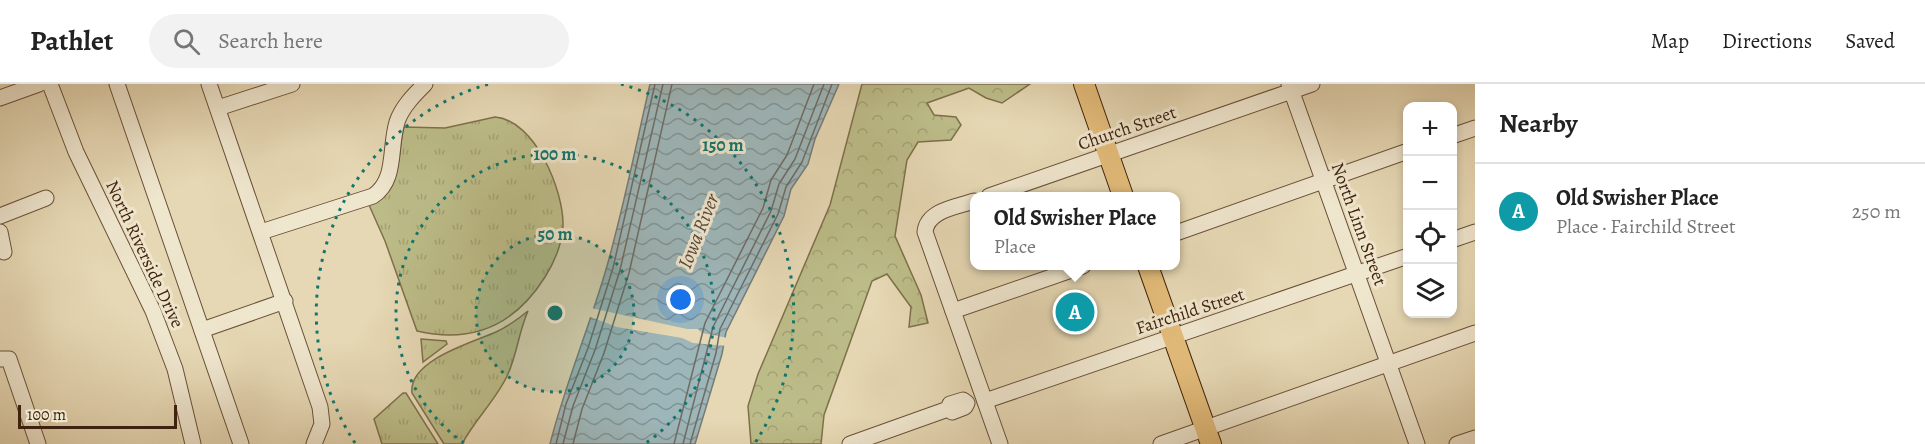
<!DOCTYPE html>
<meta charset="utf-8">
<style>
:root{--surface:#fff;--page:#f2f2f2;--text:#222;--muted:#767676;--line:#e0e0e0;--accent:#d93025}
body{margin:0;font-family:Alegreya,serif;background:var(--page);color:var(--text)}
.controls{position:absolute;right:18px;top:18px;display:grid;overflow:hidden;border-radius:12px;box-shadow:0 3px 9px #0003}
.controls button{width:54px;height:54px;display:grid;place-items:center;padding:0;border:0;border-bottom:2px solid var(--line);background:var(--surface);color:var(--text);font:30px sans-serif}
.scale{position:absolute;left:18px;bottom:15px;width:159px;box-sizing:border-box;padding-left:6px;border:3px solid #40230e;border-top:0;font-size:16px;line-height:21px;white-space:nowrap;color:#40230e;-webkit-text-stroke:4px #efe6ce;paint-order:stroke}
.you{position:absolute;left:681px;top:216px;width:21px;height:21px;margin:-15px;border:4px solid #fff;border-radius:50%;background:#1a73e8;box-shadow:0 0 0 9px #1a73e833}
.badge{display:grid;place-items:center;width:39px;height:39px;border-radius:50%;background:var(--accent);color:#fff;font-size:20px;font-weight:700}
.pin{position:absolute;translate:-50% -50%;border:3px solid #fff;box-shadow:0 2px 6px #0006}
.popup{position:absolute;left:970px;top:108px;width:210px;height:78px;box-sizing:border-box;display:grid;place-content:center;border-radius:12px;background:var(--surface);filter:drop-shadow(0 2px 4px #0005);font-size:20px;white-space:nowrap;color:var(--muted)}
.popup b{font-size:22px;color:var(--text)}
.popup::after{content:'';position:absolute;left:50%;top:100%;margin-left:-12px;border:12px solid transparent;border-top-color:var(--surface)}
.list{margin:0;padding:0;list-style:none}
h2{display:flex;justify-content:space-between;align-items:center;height:78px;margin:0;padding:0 24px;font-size:26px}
h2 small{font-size:20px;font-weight:400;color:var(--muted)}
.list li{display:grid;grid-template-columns:39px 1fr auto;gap:18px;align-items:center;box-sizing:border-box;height:96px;padding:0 24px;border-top:2px solid var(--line)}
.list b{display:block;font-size:22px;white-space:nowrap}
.list p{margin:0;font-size:20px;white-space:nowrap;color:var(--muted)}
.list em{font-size:20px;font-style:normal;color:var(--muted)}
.icon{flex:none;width:33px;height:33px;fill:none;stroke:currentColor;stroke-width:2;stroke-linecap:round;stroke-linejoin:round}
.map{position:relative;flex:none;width:1475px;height:360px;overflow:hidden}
header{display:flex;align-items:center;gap:36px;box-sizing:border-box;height:84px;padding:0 30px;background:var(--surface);border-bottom:2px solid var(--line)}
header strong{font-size:28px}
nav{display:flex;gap:33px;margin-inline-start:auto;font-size:21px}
.search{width:420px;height:54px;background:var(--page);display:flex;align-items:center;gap:15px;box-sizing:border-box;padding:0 21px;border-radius:33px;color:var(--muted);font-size:22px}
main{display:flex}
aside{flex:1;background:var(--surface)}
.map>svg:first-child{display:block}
.grass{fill:url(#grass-tufts);stroke:#7e704b;stroke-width:1.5}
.forest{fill:url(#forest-crowns);stroke:#7e704b;stroke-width:1.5}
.water{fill:url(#water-waves);stroke:#787b75;stroke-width:1.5}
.pier{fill:#e6d8b4}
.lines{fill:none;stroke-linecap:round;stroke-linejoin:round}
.shore{stroke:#6e6c64;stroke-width:1.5}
.minor-casing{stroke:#6a5038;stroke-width:17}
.major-casing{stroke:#40230e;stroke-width:22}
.minor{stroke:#efe6ce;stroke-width:15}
.major{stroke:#e3bc7a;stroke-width:20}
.ring{fill:none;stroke:#0f766e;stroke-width:3;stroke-dasharray:3 6}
.labels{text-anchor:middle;stroke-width:6;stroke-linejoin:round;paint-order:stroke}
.street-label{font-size:18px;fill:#40230e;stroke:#efe6ce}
.water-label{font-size:20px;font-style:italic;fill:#574839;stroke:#efe6ce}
.centre{fill:#0f766e;stroke:#efe6ce;stroke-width:3}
.ring-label{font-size:18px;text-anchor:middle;font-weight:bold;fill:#0f766e;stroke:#efe6ce;stroke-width:6;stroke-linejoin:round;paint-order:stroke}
</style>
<header>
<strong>Pathlet</strong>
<div class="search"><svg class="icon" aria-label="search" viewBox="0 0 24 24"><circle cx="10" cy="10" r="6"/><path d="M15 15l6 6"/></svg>Search here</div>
<nav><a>Map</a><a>Directions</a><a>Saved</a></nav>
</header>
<main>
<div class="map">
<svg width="1475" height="360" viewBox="0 0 1475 360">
<defs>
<pattern id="grass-tufts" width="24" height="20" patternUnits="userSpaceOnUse" patternTransform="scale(1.5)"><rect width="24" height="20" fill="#bcbc88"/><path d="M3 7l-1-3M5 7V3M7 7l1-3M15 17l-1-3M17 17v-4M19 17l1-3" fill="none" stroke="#a3a174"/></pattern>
<pattern id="forest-crowns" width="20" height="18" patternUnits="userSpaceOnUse" patternTransform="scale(1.5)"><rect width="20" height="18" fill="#bcbc88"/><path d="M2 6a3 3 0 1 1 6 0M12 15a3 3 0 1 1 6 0" fill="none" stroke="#a3a174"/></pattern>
<pattern id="water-waves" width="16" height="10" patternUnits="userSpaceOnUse" patternTransform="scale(1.5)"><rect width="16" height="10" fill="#9db6b9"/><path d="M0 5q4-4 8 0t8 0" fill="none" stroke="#819495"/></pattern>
</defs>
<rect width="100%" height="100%" fill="#e6d8b4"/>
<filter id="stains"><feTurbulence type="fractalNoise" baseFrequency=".00333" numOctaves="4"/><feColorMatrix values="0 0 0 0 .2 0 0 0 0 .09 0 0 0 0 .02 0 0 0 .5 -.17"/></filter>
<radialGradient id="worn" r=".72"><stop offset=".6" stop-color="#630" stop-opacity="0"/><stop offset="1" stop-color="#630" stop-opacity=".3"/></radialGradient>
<!-- grass -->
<g class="grass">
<path d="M495,33c40,3 69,74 68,109 -1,19 -8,35 -18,51 -30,48 -72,67 -128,54l-32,-90 -16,-36c35,-13 27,-47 35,-78l41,1z"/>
<path d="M528,227c-9,20 -11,43 -20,63 -11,25 -33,45 -46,70h-18l-32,-51c-4,-33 62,-51 84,-61 11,-5 22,-13 32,-21z"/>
<polygon points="421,255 446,257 447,260 423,278"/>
<polygon points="403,309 406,309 438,360 382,360 374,335"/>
</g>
<!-- forest -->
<polygon class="forest" points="862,0 1030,0 1002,19 986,14 969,4 927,19 934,31 956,33 961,41 951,56 918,58 907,76 895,152 921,211 928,239 909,243 911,223 887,190 872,197 824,331 821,360 751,360 748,322 758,290 830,121"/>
<!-- water -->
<path class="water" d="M650,0h189l-24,55 -7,25 -17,25 -7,27 -58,116 -4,22 -27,90h-145c15,-60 40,-118 57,-178 17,-60 29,-121 43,-182z"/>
<!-- pier -->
<polygon class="pier" points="591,224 687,245 698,245 702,249 728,254 727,262 693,259 682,254 617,243 588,232"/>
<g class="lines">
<!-- shore -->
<g class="shore">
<polyline points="556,360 566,320 588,264 613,184 655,0"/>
<polyline points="563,360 573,322 595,266 620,186 663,0"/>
<polyline points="573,360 582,325 604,269 629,189 672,0"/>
<polyline points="674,360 705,239 763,124 771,96 787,71 814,0"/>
<polyline points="683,360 713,243 771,127 779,100 795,75 824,0"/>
<polyline points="690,360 716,269 720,245 778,130 786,103 802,78 832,0"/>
</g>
<!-- minor casing -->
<g class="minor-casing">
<g id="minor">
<polyline points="50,0 76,68 153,227 175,285 193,360"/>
<polyline points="117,0 241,360"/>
<polyline points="209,0 320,323 322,340 314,360"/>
<polyline points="1289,0 1417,360"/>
<polyline points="0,14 39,0"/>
<polyline points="218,24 292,0"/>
<polyline points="1452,52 1475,44"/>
<polyline points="989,112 1312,0"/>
<path d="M974,117c-17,6 -47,9 -49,31l75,212"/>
<polyline points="0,132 46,114"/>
<polyline points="0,148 4,168"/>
<path d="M261,148l112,-36c24,-16 16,-48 24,-74 5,-15 17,-27 28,-38"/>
<polyline points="1176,149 1408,67"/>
<polyline points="1452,156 1475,148"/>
<polyline points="953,227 1083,182"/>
<polyline points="202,246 285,217"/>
<polyline points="0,275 9,275 38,360"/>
<polyline points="985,317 1408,172"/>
<polyline points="850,360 948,325 950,320 963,316 967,319 965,323 952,328 948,325"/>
<polyline points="1161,360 1475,249"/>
<polyline points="1457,360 1475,354"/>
</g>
</g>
<!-- major casing -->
<g class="major-casing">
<g id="major">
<polyline points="1084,0 1123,112"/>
<polyline points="1148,182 1211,360"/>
</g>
</g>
<!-- minor -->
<use href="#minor" class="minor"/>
<!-- major -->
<use href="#major" class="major"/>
</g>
<!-- distance rings -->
<circle cx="555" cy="229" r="79" fill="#0f766e" fill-opacity=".12"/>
<g class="ring">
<circle cx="555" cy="229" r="79"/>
<path d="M464 359A159 159 0 1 1 646 359"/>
<path d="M355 359A238 238 0 0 1 489 0M621 0A238 238 0 0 1 755 359"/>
</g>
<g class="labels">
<!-- street labels -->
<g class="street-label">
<text transform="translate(1127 44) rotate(-19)" y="6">Church Street</text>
<text transform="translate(1359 140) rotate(70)" y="6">North Linn Street</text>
<text transform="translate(145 170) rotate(65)" y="6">North Riverside Drive</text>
<text transform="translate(1190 227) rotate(-18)" y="6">Fairchild Street</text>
</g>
<!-- water labels -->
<g class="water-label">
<text transform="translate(698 147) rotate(-68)" y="7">Iowa River</text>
</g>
</g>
<circle cx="555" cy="229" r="9" class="centre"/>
<g class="ring-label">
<text x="723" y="67">150 m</text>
<text x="555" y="76">100 m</text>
<text x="555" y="156">50 m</text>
</g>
<rect width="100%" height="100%" filter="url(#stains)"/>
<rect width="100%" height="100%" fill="url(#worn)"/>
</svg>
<div class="controls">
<button>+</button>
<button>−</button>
<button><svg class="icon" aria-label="locate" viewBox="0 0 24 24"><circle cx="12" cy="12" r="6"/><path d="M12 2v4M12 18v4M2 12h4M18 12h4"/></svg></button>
<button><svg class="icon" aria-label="layers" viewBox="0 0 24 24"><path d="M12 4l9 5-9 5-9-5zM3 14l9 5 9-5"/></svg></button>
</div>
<div class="scale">100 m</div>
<div class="you"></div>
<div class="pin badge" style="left:1075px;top:228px;background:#0f9aa8">A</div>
<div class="popup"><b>Old Swisher Place</b>Place</div>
</div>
<aside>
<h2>Nearby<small></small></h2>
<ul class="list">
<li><span class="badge" style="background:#0f9aa8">A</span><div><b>Old Swisher Place</b><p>Place · Fairchild Street</p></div><em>250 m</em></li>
</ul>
</aside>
</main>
